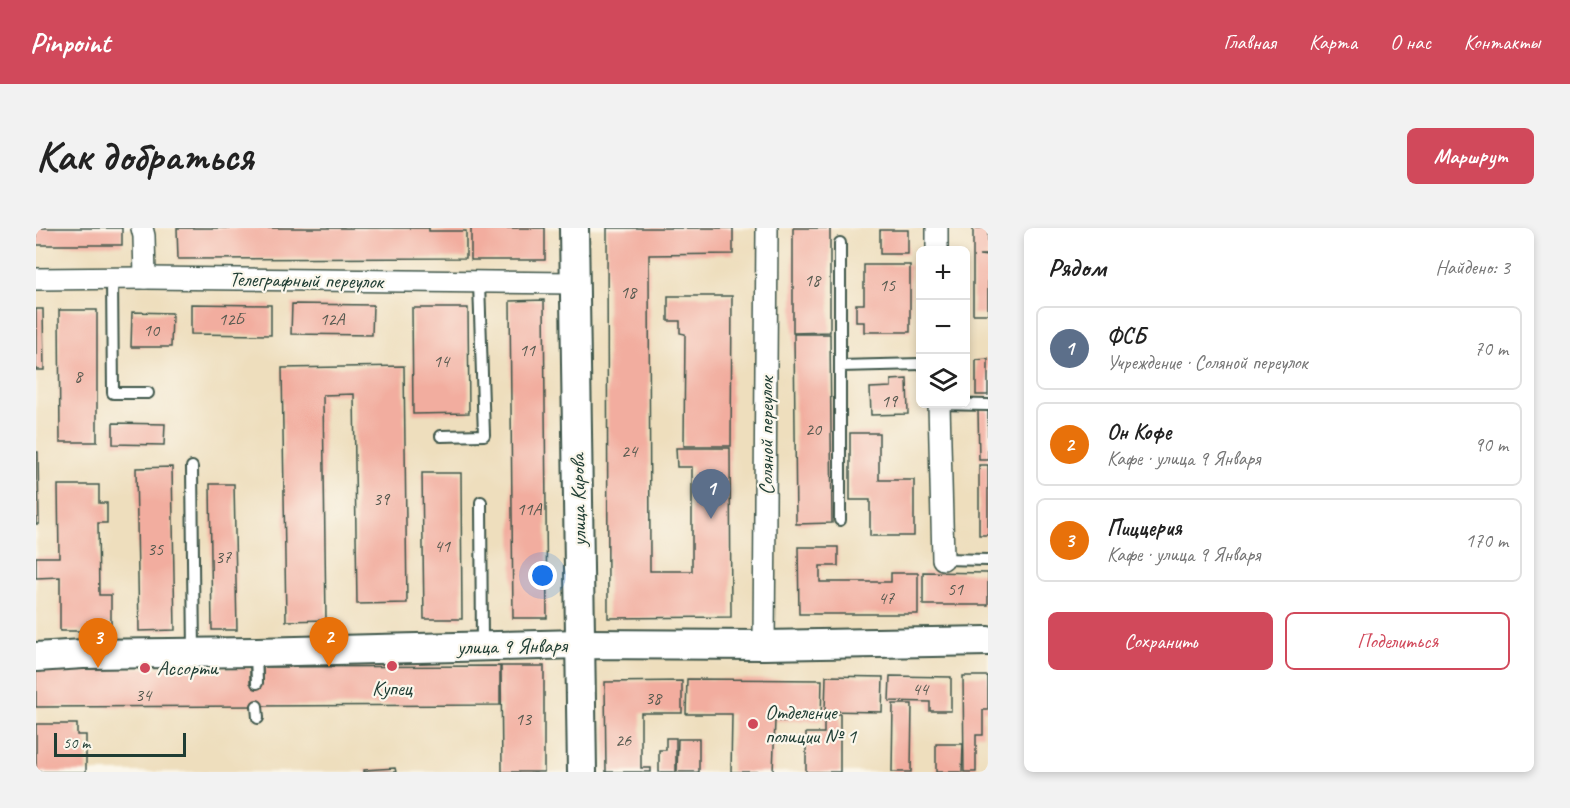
<!DOCTYPE html>
<html lang="ru">
<meta charset="utf-8">
<style>
:root{--surface:#fff;--page:#f2f2f2;--text:#222;--muted:#767676;--line:#e0e0e0;--accent:#d1495b}
body{margin:0;font-family:Caveat,sans-serif;background:var(--page);color:var(--text)}
.controls{position:absolute;right:18px;top:18px;display:grid;overflow:hidden;border-radius:9px;box-shadow:0 3px 9px #0003}
.controls button{width:54px;height:54px;display:grid;place-items:center;padding:0;border:0;border-bottom:2px solid var(--line);background:var(--surface);color:var(--text);font:30px sans-serif}
.scale{position:absolute;left:18px;bottom:15px;width:132px;box-sizing:border-box;padding-left:6px;border:3px solid #1f3d34;border-top:0;font-size:16px;line-height:21px;white-space:nowrap;color:#1f3d34;-webkit-text-stroke:4px #fbf7ec;paint-order:stroke}
.you{position:absolute;left:507px;top:348px;width:21px;height:21px;margin:-15px;border:4px solid #fff;border-radius:50%;background:#1a73e8;box-shadow:0 0 0 9px #1a73e833}
.badge{display:grid;place-items:center;width:39px;height:39px;border-radius:50%;background:var(--accent);color:#fff;font-size:20px;font-weight:700}
.pin{position:absolute;translate:-50% -50px;filter:drop-shadow(0 2px 3px #0008)}
.pin::after{content:'';position:absolute;top:32px;width:21px;height:18px;background:inherit;clip-path:polygon(0 0,100% 0,50% 100%)}
.list{margin:0;padding:0;list-style:none}
h2{display:flex;justify-content:space-between;align-items:center;height:78px;margin:0;padding:0 24px;font-size:26px}
h2 small{font-size:20px;font-weight:400;color:var(--muted)}
.list li{display:grid;grid-template-columns:39px 1fr auto;gap:18px;align-items:center;box-sizing:border-box;height:84px;margin:0 12px 12px;padding:0 12px;border:2px solid var(--line);border-radius:9px}
.list b{display:block;font-size:22px;white-space:nowrap}
.list p{margin:0;font-size:20px;white-space:nowrap;color:var(--muted)}
.list em{font-size:20px;font-style:normal;color:var(--muted)}
.actions{display:flex;gap:12px;padding:18px 24px}
.actions a{flex:1;padding:14px 0;border:2px solid var(--accent);border-radius:9px;text-align:center;font-size:21px;color:var(--accent)}
.actions .main{background:var(--accent);color:#fff}
.icon{flex:none;width:33px;height:33px;fill:none;stroke:currentColor;stroke-width:2;stroke-linecap:round;stroke-linejoin:round}
.map{position:relative;flex:none;width:952px;height:544px;overflow:hidden;border-radius:9px}
header{display:flex;align-items:center;gap:36px;box-sizing:border-box;height:84px;padding:0 30px;background:var(--accent);color:#fff}
header strong{font-size:28px}
nav{display:flex;gap:33px;margin-inline-start:auto;font-size:21px}
.intro{display:flex;align-items:center;justify-content:space-between;box-sizing:border-box;height:144px;padding:0 36px}
h1{margin:0;font-size:42px}
.button{padding:15px 27px;border-radius:9px;background:var(--accent);color:#fff;font-size:21px;font-weight:700}
main{display:flex;gap:36px;padding:0 36px}
aside{flex:1;background:var(--surface);border-radius:9px;box-shadow:0 3px 9px #0003}
.map>svg:first-child{display:block}
.building{fill:#f2ad9f}
.lines{fill:none;stroke-linecap:round;stroke-linejoin:round}
.service-casing{stroke:#3e5549;stroke-width:14}
.minor-casing{stroke:#3e5549;stroke-width:24}
.secondary-casing{stroke:#3e5549;stroke-width:32}
.service{stroke:#fff;stroke-width:10}
.minor{stroke:#fff;stroke-width:21}
.secondary{stroke:#fff;stroke-width:28}
.poi-dot{fill:#d1495b;stroke:#fbf7ec;stroke-width:2}
.labels{text-anchor:middle;stroke-width:4.5;stroke-linejoin:round;paint-order:stroke}
.number-label{font-size:18px;fill:#54594f}
.street-label{font-size:21px;fill:#1f3d34;stroke:#fbf7ec}
.poi-label{font-size:21px;fill:#1f3d34;stroke:#fbf7ec;text-anchor:start}
</style>
<header>
<strong>Pinpoint</strong>
<nav><a>Главная</a><a>Карта</a><a>О нас</a><a>Контакты</a></nav>
</header>
<div class="intro"><h1>Как добраться</h1><a class="button">Маршрут</a></div>
<main>
<div class="map">
<svg width="952" height="544" viewBox="0 0 952 544">
<rect width="100%" height="100%" fill="#fbf7ec"/>
<filter id="ink" filterUnits="userSpaceOnUse"><feTurbulence type="fractalNoise" baseFrequency=".0167" numOctaves="2"/><feDisplacementMap in="SourceGraphic" scale="12" xChannelSelector="R" yChannelSelector="G"/><feConvolveMatrix kernelMatrix="1 2 1 2 8 2 1 2 1" color-interpolation-filters="sRGB"/></filter>
<filter id="wash" filterUnits="userSpaceOnUse"><feTurbulence type="fractalNoise" baseFrequency=".008" numOctaves="4" result="noise"/><feDisplacementMap in="SourceGraphic" scale="24" xChannelSelector="R" yChannelSelector="G"/><feGaussianBlur stdDeviation="1.35" result="paint"/><feColorMatrix in="noise" values="0 0 0 0 0 0 0 0 0 0 0 0 0 0 0 0 0 1.4 0 .05"/><feComposite in="paint" operator="in"/></filter>
<g filter="url(#wash)">
<rect width="100%" height="100%" fill="#eedebd"/>
<g id="blocks">
<!-- building -->
<g class="building">
<rect x="0" y="0" width="86" height="17"/>
<polygon points="141,0 393,0 393,3 430,3 430,30 142,31"/>
<rect x="435" y="0" width="74" height="32"/>
<polygon points="571,0 697,0 697,26 613,27 614,343 656,343 656,239 641,239 640,220 694,220 695,389 572,390"/>
<polygon points="757,0 794,0 794,104 757,105"/>
<polygon points="937,0 952,0 952,27 943,27 952,28 952,86 937,86"/>
<rect x="844" y="2" width="28" height="24"/>
<polygon points="828,37 874,37 874,104 828,104 828,94 820,94 820,76 828,76"/>
<polygon points="632,68 696,68 695,218 648,218 649,106 644,105 644,93 632,93"/>
<polygon points="508,72 511,390 477,390 474,73"/>
<polygon points="155,76 235,77 235,107 155,106"/>
<polygon points="256,76 337,77 336,107 255,106"/>
<polygon points="376,80 432,80 433,185 377,186"/>
<polygon points="0,81 7,81 8,142 0,142"/>
<polygon points="23,82 61,82 61,214 24,214"/>
<polygon points="96,84 136,85 135,119 95,119"/>
<polygon points="758,106 794,106 796,295 760,296"/>
<polygon points="952,131 952,167 940,167 940,132"/>
<polygon points="368,138 371,375 321,376 318,166 287,167 290,392 250,393 246,140"/>
<polygon points="871,151 872,186 835,187 834,160 855,159 855,152"/>
<polygon points="942,182 952,182 952,232 943,232"/>
<polygon points="77,195 129,196 128,217 77,216"/>
<polygon points="814,205 843,205 843,252 878,252 878,308 834,308 834,272 814,272"/>
<polygon points="0,224 2,224 3,296 0,296"/>
<rect x="943" y="237" width="9" height="70"/>
<polygon points="136,239 139,402 103,403 100,240"/>
<polygon points="386,245 425,245 426,391 388,391"/>
<polygon points="174,256 198,256 201,402 176,402"/>
<polygon points="22,257 63,257 63,275 71,275 71,295 62,295 63,367 75,367 75,396 62,397 62,403 24,403 24,349 0,350 0,329 23,329"/>
<polygon points="762,319 802,319 802,338 784,338 784,354 855,354 855,345 882,345 882,386 763,386"/>
<polygon points="887,344 952,345 952,377 887,377"/>
<polygon points="464,438 464,477 0,479 0,441 214,439 214,455 227,455 227,439"/>
<polygon points="465,438 508,438 508,544 466,544"/>
<polygon points="790,448 847,449 846,484 789,483"/>
<polygon points="854,448 915,449 915,483 894,483 894,474 853,473"/>
<polygon points="927,448 952,448 952,482 947,482 947,507 940,507 940,544 928,544"/>
<polygon points="651,451 786,452 785,493 739,493 737,544 695,544 696,486 650,486"/>
<polygon points="646,453 646,485 605,485 605,540 615,540 615,544 570,544 569,454"/>
<polygon points="857,476 876,476 875,544 856,544"/>
<polygon points="788,486 804,486 804,544 770,544 770,505 788,505"/>
<polygon points="0,496 41,496 41,507 50,507 50,544 0,544"/>
<polygon points="630,510 640,510 640,544 623,544 623,522 630,522"/>
<polygon points="642,511 663,511 663,544 641,544"/>
<polygon points="900,516 927,516 926,544 900,544"/>
<polygon points="359,540 360,544 328,544 328,542"/>
</g>
</g>
</g>
<g filter="url(#ink)">
<use href="#blocks" fill-opacity="0" stroke="#3e5549" stroke-width="1.5"/>
<g class="lines">
<!-- service casing -->
<g class="service-casing">
<g id="service">
<polyline points="76,50 77,165 112,165"/>
<polyline points="804,138 804,15"/>
<polyline points="903,176 952,177"/>
<polyline points="405,208 448,207 443,55"/>
<polyline points="156,239 158,425"/>
<polyline points="445,274 446,418"/>
<polyline points="804,292 804,138 885,136"/>
<polyline points="907,331 952,332"/>
<polyline points="220,425 221,455"/>
<polyline points="221,478 222,490"/>
</g>
</g>
<!-- minor casing -->
<g class="minor-casing">
<g id="minor">
<polyline points="106,0 108,8 109,50"/>
<polyline points="901,22 901,0"/>
<polyline points="0,51 109,50 539,55"/>
<polyline points="903,176 907,331"/>
<polyline points="728,417 731,0"/>
</g>
</g>
<!-- secondary casing -->
<g class="secondary-casing">
<g id="secondary">
<polyline points="538,0 546,544"/>
<polyline points="0,429 47,426 220,424 544,416 728,417 952,413"/>
</g>
</g>
<!-- service -->
<use href="#service" class="service"/>
<!-- minor -->
<use href="#minor" class="minor"/>
<!-- secondary -->
<use href="#secondary" class="secondary"/>
</g>
</g>
<!-- markers -->
<g class="poi-dot">
<circle cx="356" cy="438" r="6"/>
<circle cx="109" cy="440" r="6"/>
<circle cx="717" cy="496" r="6"/>
</g>
<g class="labels">
<!-- number labels -->
<g class="number-label">
<text x="776" y="58">18</text>
<text x="851" y="63">15</text>
<text x="592" y="70">18</text>
<text x="195" y="97">12Б</text>
<text x="296" y="97">12А</text>
<text x="115" y="108">10</text>
<text x="491" y="128">11</text>
<text x="405" y="139">14</text>
<text x="42" y="154">8</text>
<text x="853" y="179">19</text>
<text x="777" y="207">20</text>
<text x="593" y="229">24</text>
<text x="345" y="277">39</text>
<text x="493" y="287">11А</text>
<text x="406" y="324">41</text>
<text x="119" y="327">35</text>
<text x="187" y="335">37</text>
<text x="919" y="367">51</text>
<text x="850" y="376">47</text>
<text x="884" y="467">44</text>
<text x="107" y="473">34</text>
<text x="617" y="476">38</text>
<text x="487" y="497">13</text>
<text x="587" y="518">26</text>
</g>
<!-- street labels -->
<g class="street-label">
<text transform="translate(270 52) rotate(1)" y="7">Телеграфный переулок</text>
<text transform="translate(730 208) rotate(-90)" y="7">Соляной переулок</text>
<text transform="translate(542 272) rotate(-91)" y="7">улица Кирова</text>
<text transform="translate(476 418) rotate(-1)" y="7">улица 9 Января</text>
</g>
<!-- poi labels -->
<g class="poi-label">
<text x="121" y="447">Ассорти</text>
<text x="356" y="467" text-anchor="middle">Купец</text>
<text x="729" y="491">Отделение<tspan x="729" dy="24">полиции № 1</tspan></text>
</g>
</g>
</svg>
<div class="controls">
<button>+</button>
<button>−</button>
<button><svg class="icon" aria-label="layers" viewBox="0 0 24 24"><path d="M12 4l9 5-9 5-9-5zM3 14l9 5 9-5"/></svg></button>
</div>
<div class="scale">50 m</div>
<div class="you"></div>
<div class="pin badge" style="left:675px;top:291px;background:#5c6f8a">1</div>
<div class="pin badge" style="left:293px;top:439px;background:#e8710a">2</div>
<div class="pin badge" style="left:62px;top:440px;background:#e8710a">3</div>
</div>
<aside>
<h2>Рядом<small>Найдено: 3</small></h2>
<ul class="list">
<li><span class="badge" style="background:#5c6f8a">1</span><div><b>ФСБ</b><p>Учреждение · Соляной переулок</p></div><em>70 m</em></li>
<li><span class="badge" style="background:#e8710a">2</span><div><b>Он Кофе</b><p>Кафе · улица 9 Января</p></div><em>90 m</em></li>
<li><span class="badge" style="background:#e8710a">3</span><div><b>Пиццерия</b><p>Кафе · улица 9 Января</p></div><em>170 m</em></li>
</ul>
<div class="actions"><a class="main">Сохранить</a><a>Поделиться</a></div>
</aside>
</main>
